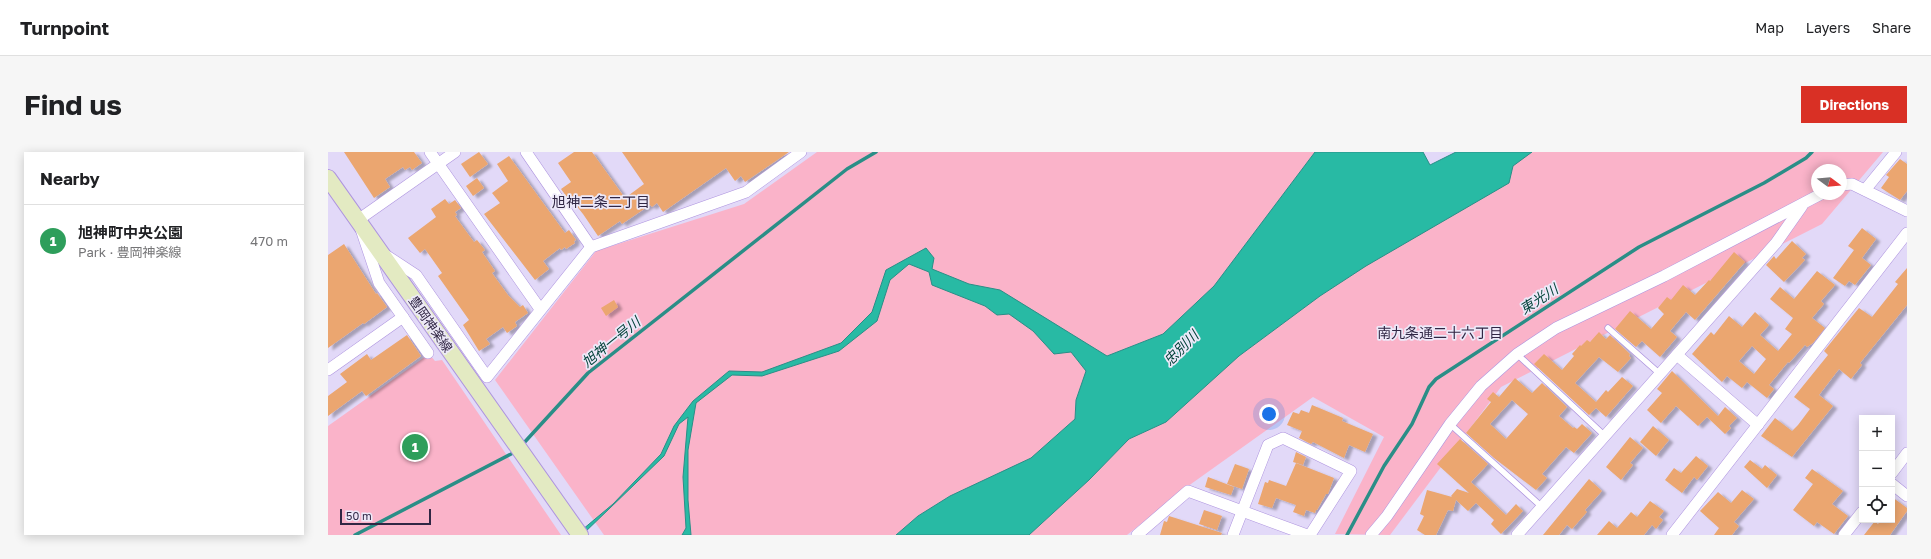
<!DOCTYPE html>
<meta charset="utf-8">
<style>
:root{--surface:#fff;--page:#f6f6f6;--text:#202124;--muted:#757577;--line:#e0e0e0;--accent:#d93025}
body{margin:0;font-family:"Golos Text","Noto Sans JP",sans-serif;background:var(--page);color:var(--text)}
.controls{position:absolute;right:12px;bottom:12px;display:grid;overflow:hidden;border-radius:0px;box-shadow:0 2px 10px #0003}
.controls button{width:36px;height:36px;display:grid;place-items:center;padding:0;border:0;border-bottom:1px solid var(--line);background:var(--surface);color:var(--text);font:20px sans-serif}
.compass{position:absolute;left:1483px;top:12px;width:36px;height:36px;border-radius:50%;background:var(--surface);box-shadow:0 2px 10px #0003;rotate:106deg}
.scale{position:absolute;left:12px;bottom:10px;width:91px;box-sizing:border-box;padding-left:4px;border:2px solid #302644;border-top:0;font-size:11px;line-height:14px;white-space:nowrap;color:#302644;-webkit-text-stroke:3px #ede9f9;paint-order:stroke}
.you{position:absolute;left:941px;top:262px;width:14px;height:14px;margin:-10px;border:3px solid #fff;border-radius:50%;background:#1a73e8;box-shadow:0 0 0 6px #1a73e833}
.badge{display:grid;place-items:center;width:26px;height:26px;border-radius:50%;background:var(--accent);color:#fff;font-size:13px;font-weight:700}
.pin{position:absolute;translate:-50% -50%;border:2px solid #fff;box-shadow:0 1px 4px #0006}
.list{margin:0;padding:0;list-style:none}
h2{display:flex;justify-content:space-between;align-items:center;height:52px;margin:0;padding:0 16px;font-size:17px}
h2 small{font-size:13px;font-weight:400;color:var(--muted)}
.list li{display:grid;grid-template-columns:26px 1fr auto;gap:12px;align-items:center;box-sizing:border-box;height:72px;padding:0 16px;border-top:1px solid var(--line)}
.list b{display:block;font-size:15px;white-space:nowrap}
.list p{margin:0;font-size:13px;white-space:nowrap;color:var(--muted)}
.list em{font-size:13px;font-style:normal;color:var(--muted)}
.icon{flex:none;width:22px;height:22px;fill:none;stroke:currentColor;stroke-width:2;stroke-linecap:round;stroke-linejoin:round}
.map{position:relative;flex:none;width:1579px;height:383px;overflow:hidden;border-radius:0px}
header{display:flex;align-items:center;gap:24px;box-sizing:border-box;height:56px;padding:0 20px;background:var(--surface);border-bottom:1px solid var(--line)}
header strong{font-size:19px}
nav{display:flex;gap:22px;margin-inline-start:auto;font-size:14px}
.intro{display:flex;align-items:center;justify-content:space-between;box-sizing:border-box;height:96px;padding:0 24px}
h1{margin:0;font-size:28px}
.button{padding:10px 18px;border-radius:0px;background:var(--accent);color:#fff;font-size:14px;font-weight:700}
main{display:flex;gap:24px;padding:0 24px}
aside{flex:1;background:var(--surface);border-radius:0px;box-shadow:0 2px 10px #0003}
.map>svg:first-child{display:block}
.green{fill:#fab3c9;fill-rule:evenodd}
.water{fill:#28baa4;stroke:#2a8e87}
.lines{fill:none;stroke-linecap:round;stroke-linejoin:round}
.stream{stroke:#2a8e87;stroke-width:3.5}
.building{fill:#eba66f;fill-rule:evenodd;filter:url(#shadow)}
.service-casing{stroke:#ae94df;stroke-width:7}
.minor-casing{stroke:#ae94df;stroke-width:12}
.secondary-casing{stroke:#ae94df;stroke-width:18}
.service{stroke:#fff;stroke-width:5.5}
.minor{stroke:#fff;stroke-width:11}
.secondary{stroke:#e3eac2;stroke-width:16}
.labels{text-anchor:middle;stroke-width:3.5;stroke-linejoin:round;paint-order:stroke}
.street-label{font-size:13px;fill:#302644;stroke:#ede9f9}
.neighbourhood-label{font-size:14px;fill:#302644;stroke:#ede9f9}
.water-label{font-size:14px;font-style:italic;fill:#04433a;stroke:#ede9f9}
</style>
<header>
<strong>Turnpoint</strong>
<nav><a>Map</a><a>Layers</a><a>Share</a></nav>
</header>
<div class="intro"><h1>Find us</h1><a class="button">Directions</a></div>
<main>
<aside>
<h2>Nearby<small></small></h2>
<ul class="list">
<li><span class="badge" style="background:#2e9e5b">1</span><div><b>旭神町中央公園</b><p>Park · 豊岡神楽線</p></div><em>470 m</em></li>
</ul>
</aside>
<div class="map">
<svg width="1579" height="383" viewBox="0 0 1579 383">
<defs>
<filter id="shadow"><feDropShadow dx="4.5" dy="2.5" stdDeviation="1" flood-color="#0004"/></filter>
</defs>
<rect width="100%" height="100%" fill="#e2d9f8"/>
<!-- green -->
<g class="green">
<polygon points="489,0 987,0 886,134 835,182 779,204 748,248 747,267 703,307 622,344 590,364 568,383 363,383 362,375 358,376 354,383 276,383 167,228 268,99 416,52"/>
<path d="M1204,0h351l-61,72 -321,163 -111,148 -55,-1 49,-97 -71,-40 -122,87 -64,51h-98l60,-55 40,-41 37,-17 73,-66 81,-60zM1489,18h24v24h-24z"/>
<polygon points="101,202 107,209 114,208 233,383 0,383 0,274"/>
</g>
<!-- water -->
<polygon class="water" points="987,0 1095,0 1102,13 1128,0 1204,0 1185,14 1181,31 1038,114 992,144 911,204 838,270 801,287 761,328 701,383 568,383 590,364 622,344 703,306 747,267 748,248 758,219 743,200 726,202 705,179 681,162 669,163 657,154 604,133 601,120 581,112 562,128 549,169 511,199 434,224 404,223 368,251 360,298 360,348 363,383 354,383 358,376 355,325 360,265 351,272 336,304 254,383 248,383 285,352 333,302 346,274 365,249 401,219 434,220 513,191 544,160 558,118 598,96 606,106 604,117 641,132 672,138 779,204 835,182 886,134"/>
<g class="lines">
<!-- stream -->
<g class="stream">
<polyline points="194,293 260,221 519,17 548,0"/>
<polyline points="27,383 187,300"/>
<polyline points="1019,383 1056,314 1084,272 1101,235 1108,227 1311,95 1436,31 1478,6 1484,0"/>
</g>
</g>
<!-- building -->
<g class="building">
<polygon points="16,0 86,0 94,11 84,18 82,15 77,18 75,15 57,27 62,35 46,46"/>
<polygon points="151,0 160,12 142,25 133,12"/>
<polygon points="246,0 264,0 297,46 316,32 294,0 461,0 417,30 413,24 407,29 398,16 335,60 329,51 324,55 322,53 294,72 292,69 270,84 255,62 243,47 241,48 233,37 243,30 230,11"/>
<polygon points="181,4 237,81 241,78 248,88 246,89 247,91 238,97 237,95 233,98 232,96 215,109 221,117 207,128 156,62 172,51 164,41 180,29 169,12"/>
<polygon points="1572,7 1579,12 1579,39 1572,48 1553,36 1561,25 1558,23"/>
<polygon points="149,26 156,36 145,44 138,34"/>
<polygon points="117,47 121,52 127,48 133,56 127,60 129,63 127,64 146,90 149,88 157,98 154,100 167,119 164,121 180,143 192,155 195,153 200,161 187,170 189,174 179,181 175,175 158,187 162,192 151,199 135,173 141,168 110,124 114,121 97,97 92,101 80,86 108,65 103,57"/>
<polygon points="1534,76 1548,87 1534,106 1543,113 1527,133 1521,129 1517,134 1505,126 1526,98 1520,94"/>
<polygon points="1464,89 1478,102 1474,106 1477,108 1456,130 1438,113 1446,104 1448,107"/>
<polygon points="16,92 48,142 49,141 59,155 36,172 35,171 0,196 0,103"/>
<polygon points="1406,100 1417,110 1367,168 1358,160 1342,179 1349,185 1332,205 1314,189 1308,195 1287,177 1302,159 1323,177 1336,162 1330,156 1339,145 1343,148 1355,133 1367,143 1381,128 1382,129"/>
<polygon points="1579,116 1579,153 1532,211 1534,213 1523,227 1511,217 1491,243 1505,254 1464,305 1433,284 1447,266 1464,279 1470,273 1482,257 1466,245 1500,203 1496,199 1531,156 1544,165 1570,132 1567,130"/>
<path d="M1489,119l18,14 -14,16 3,3 -12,14 13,10 -12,15 -6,4 -2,-2 -16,18 -1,-1 -19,23 5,4 -7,9 -20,-16 -5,6 -15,-12 -5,6 -30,-28 19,-22 3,3 15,-19 13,11 13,-15 14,13 -9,10 18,16 14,-17 -7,-5 8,-11 -23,-19 10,-12 14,12zM1424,194l14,13 -12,15 -15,-13z"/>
<polygon points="286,148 290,155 278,164 273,156"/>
<polygon points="1271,180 1278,187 1282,183 1302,202 1301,204 1303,206 1290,220 1271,205 1247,231 1268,250 1278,238 1280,240 1294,225 1305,234 1278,265 1268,256 1261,263 1206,212 1216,202 1234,218 1246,204 1244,202 1252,193 1253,194 1259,188 1262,190"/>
<polygon points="79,183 93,204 38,244 34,239 0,264 0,244 19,230 12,222 39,202 43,208"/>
<polygon points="1344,219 1390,264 1397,255 1409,266 1401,274 1403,276 1397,282 1379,265 1370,274 1348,254 1333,271 1319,258 1334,241 1329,237"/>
<path d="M1187,226l17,15 10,-10 25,24 -8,9 14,12 1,-1 3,2 5,-5 10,9 -18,20 -8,-6 -24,27 5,4 -11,12 -42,-32 -28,-25 25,-31 -4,-3 6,-7 6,5zM1184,248l16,14 -22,25 -16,-15z"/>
<polygon points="984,253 1015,266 1014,269 1045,282 1037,300 1021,293 1016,306 985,290 983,292 971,286 974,279 959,273 965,260 971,262 973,258 981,261"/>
<polygon points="1325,274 1341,288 1328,304 1312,290"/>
<polygon points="1302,285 1315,296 1302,311 1305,313 1293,328 1278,315"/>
<polygon points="1132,287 1160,312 1143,330 1178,363 1188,352 1195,359 1173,382 1163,372 1166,368 1148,351 1140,359 1128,348 1125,359 1120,358 1108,383 1097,383 1089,378 1096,364 1092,362 1099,338 1124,345 1123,344 1129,337 1141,341 1109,312"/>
<polygon points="968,300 978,305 975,313 965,310"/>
<polygon points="1368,304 1380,314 1369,328 1366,325 1354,341 1337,328 1346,316 1353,321"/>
<polygon points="1422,308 1434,317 1437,313 1449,323 1439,336 1416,315"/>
<polygon points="968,311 1006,326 1000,342 998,342 989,358 988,358 987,361 978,358 976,364 965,360 968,353 948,346 944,356 930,352 937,330 940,331 941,328 958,334"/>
<polygon points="907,312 921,317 914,337 899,332"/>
<polygon points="1484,317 1515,339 1504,352 1520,364 1506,382 1489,370 1486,374 1465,358 1485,332 1477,326"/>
<polygon points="880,325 906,335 903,343 877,335"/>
<polygon points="1261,327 1274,339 1257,358 1259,360 1244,377 1239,373 1231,383 1215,383"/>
<polygon points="1414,338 1426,347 1406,370 1411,374 1404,383 1386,383 1391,376 1372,359 1390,340 1403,351"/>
<polygon points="1564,345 1579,356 1579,359 1562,383 1536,383 1547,369 1550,372 1553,368 1564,368"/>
<polygon points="1322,349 1336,359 1331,365 1335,368 1328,377 1324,373 1316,383 1269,383 1281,369 1289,376 1303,360 1309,365"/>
<polygon points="876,358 894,364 889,378 871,372"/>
<polygon points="841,364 894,381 893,383 832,383 836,369 839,370"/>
</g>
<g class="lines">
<!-- service casing -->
<g class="service-casing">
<g id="service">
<polyline points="1280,176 1332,222"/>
<polyline points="1189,202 1277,284"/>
<polyline points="1122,272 1214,355"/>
</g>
</g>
<!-- minor casing -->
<g class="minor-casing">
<g id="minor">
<polyline points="102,0 212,157"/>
<polyline points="198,0 263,95"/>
<polyline points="1513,33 1524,32 1579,59"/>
<polyline points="1537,38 1568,0"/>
<polyline points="59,104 88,123 159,225 263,95 418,40 473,0"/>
<polyline points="100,201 51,131 30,68 127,0"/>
<polyline points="1349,203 1430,273"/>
<polyline points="0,218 75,165"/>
<polyline points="1564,321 1579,301"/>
<polyline points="1564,332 1579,344"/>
<polyline points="809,383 860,339 979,383"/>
<polyline points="905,383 940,293 955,286 1023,319 982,383"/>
<polyline points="1043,383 1059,364 1122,272 1153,234 1189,202 1228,176 1336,124 1493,42"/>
<polyline points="1189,383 1448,91 1474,54"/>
<polyline points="1344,383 1579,81"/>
<polyline points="1516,383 1534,360"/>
</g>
</g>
<!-- secondary casing -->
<g class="secondary-casing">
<polyline id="secondary" points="0,26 252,383"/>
</g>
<!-- service -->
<use href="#service" class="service"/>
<!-- minor -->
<use href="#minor" class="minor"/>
<!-- secondary -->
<use href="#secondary" class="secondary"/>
</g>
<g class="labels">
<!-- street labels -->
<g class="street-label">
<text transform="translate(103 172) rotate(55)" y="5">豊岡神楽線</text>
</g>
<!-- neighbourhood labels -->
<g class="neighbourhood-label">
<text x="273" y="55">旭神二条二丁目</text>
<text x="1112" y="186">南九条通二十六丁目</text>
</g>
<!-- water labels -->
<g class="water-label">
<text transform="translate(1211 147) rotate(-33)" y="5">東光川</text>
<text transform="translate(283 190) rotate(-39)" y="5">旭神一号川</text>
<text transform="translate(853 196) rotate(-45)" y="5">忠別川</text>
</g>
</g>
</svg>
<div class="controls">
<button>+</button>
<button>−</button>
<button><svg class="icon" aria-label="locate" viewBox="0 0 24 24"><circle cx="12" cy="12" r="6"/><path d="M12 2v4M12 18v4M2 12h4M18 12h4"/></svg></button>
</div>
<svg class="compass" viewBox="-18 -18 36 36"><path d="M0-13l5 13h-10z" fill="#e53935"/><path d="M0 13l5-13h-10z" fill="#757577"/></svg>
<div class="scale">50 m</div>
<div class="you"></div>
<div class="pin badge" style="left:87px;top:295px;background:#2e9e5b">1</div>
</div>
</main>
